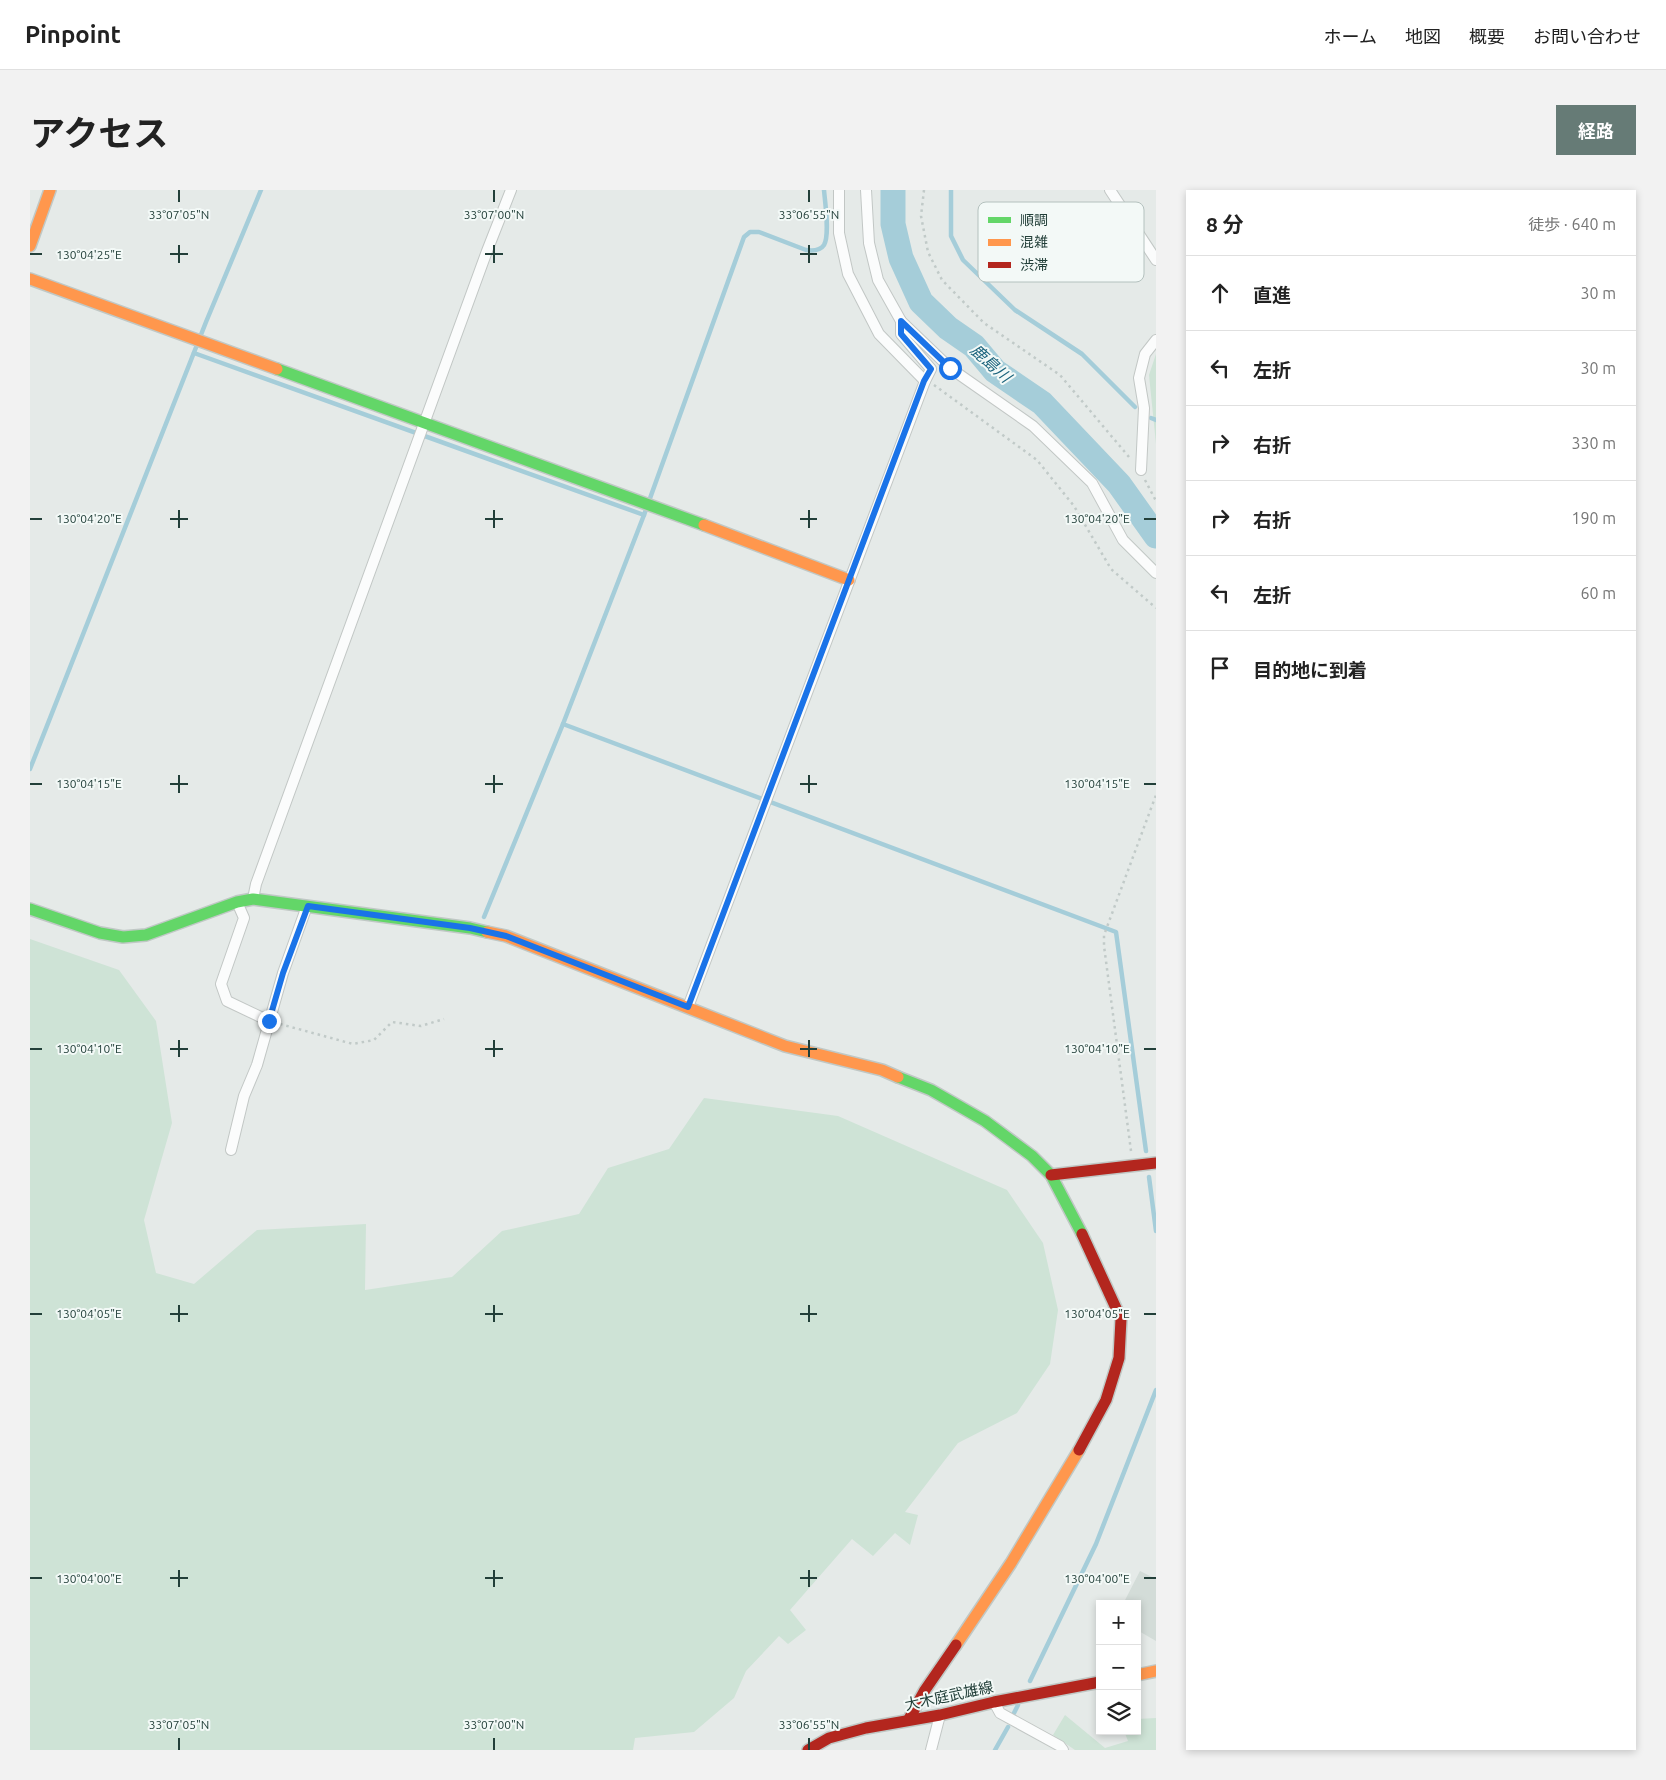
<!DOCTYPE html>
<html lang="ja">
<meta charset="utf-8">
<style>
:root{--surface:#fff;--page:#f2f2f2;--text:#222;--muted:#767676;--line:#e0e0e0;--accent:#667b76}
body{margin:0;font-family:Ubuntu,"Noto Sans JP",sans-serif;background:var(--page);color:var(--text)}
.controls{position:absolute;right:15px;bottom:15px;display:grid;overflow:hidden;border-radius:0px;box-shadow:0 2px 8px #0003}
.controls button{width:45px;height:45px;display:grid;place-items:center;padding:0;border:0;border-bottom:1px solid var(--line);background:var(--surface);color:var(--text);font:25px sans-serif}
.stop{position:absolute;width:15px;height:15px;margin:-11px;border:4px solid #1a73e8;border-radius:50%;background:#fff}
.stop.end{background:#1a73e8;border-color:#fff;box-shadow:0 1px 5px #0008}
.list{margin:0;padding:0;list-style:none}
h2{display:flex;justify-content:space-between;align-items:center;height:65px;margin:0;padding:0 20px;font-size:21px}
h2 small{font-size:16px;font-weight:400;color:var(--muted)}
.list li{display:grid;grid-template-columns:32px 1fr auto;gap:15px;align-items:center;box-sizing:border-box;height:75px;padding:0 20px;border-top:1px solid var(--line)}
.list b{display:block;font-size:19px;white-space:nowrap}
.list em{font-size:16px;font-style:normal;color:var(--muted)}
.icon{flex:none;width:28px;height:28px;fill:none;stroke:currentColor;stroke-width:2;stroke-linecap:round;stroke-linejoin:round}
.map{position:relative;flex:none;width:1126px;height:1560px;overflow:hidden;border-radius:0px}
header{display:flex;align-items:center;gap:30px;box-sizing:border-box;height:70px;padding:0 25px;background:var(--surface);border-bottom:1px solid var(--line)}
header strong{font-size:24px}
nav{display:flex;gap:28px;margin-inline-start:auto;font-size:18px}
.intro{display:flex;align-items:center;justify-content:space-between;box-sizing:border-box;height:120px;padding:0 30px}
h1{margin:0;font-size:35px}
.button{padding:12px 22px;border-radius:0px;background:var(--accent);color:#fff;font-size:18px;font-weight:700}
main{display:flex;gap:30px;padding:0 30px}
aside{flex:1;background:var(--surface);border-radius:0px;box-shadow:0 2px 8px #0003}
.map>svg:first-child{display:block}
.built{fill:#d3dcd8}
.green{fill:#cee3d6}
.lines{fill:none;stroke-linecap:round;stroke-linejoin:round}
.stream{stroke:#a5cdd9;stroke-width:4.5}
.river{stroke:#a5cdd9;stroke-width:25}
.street-casing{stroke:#c2c7c5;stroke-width:12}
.fast-casing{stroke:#c0c8c5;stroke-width:14}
.slow-casing{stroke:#c0c8c5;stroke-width:14}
.jam-casing{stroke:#c0c8c5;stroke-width:14}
.path{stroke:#c1cac8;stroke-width:2.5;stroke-dasharray:2.5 4;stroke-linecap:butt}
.street{stroke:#fbfcfc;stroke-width:10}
.fast{stroke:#63d668;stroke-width:11}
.slow{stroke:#ff974d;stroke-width:11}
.jam{stroke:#b3261e;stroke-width:11}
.route{stroke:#1a73e8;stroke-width:6}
.ticks{fill:none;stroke:#223f39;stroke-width:2}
.labels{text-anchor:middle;stroke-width:4;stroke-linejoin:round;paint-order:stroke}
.street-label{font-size:15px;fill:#223f39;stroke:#f3f9f7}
.water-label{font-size:16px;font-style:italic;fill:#1a637c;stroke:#f3f9f7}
.key{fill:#f3f9f7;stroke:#b4c1be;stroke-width:1}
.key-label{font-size:14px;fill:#223f39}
.ticks-label{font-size:12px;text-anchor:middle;fill:#223f39;stroke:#f3f9f7;stroke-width:4;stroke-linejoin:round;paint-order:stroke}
</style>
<header>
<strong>Pinpoint</strong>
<nav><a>ホーム</a><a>地図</a><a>概要</a><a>お問い合わせ</a></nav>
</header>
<div class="intro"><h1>アクセス</h1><a class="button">経路</a></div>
<main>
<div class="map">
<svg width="1126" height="1560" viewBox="0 0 1126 1560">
<rect width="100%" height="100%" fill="#e5eae8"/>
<!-- built -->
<polygon class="built" points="1110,1381 1126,1389 1126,1451 1107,1440 1107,1414 1093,1414"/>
<!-- green -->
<g class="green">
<polygon points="1126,164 1126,254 1119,185"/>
<polygon points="0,749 89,780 126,831 142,933 114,1030 126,1083 164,1094 227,1040 336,1034 335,1100 422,1087 472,1041 549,1024 578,978 639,959 674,908 808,926 977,1000 1013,1053 1028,1120 1020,1174 987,1223 928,1253 875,1322 888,1325 880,1355 865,1343 843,1366 822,1349 760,1420 776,1440 758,1454 749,1446 716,1481 704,1508 664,1542 605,1548 603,1560 0,1560"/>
<polygon points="1035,1525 1075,1558 1098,1551 1094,1541 1107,1541 1107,1529 1126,1528 1126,1560 1045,1560 1023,1545"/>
</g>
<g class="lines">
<!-- stream -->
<g class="stream">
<path d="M794,0c1,12 6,45 0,55 -4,6 -11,6 -18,5l-47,-18h-9l-6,5 -100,278 -81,209 553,208 30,219"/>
<polyline points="921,0 921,46 933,70 985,120 1052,164 1105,217"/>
<polyline points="164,163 614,325"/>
<polyline points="1121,228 1126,230"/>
<polyline points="0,579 176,132 231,0"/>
<polyline points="454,727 533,534"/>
<polyline points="1119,987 1126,1041"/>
<polyline points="1000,1491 1066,1354 1126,1200"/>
<polyline points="984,1523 988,1515"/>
<polyline points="965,1560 978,1537"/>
</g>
<!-- river -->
<polyline class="river" points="863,0 863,34 871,68 891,112 918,138 944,156 965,181 1012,213 1089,294 1126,346"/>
<!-- street casing -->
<g class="street-casing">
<g id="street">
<polyline points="809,0 809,43 818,84 849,144 895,191"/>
<polyline points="836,0 839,53 848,90 871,131 920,178 1003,236 1062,293 1093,350 1126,383"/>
<polyline points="1080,0 1126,70"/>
<polyline points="1111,280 1114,218 1109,188 1115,164 1126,150"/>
<polyline points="223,709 226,694 457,61 481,0"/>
<polyline points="207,712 214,728 191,794 197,811 239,831"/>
<polyline points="658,817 895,191 901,179 871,144 871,131"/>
<polyline points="201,960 214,906 227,875 253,783 277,716"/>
<polyline points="964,1512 970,1523 1030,1556 1033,1560"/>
<polyline points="901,1560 910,1525"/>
</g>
</g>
<!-- fast casing -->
<g class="fast-casing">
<g id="fast">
<polyline points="247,179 674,335"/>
<polyline points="0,719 70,743 93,747 116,745 207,712 223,709 440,738 457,742"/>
<polyline points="868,887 901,900 955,931 1002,966 1021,985 1052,1044"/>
</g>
</g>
<!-- slow casing -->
<g class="slow-casing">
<g id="slow">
<polyline points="0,56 20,0"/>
<polyline points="0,89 247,179"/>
<polyline points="674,335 819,390"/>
<polyline points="457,742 476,746 755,856 852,880 868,887"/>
<polyline points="926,1455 981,1373 1049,1260"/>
<polyline points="1107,1485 1126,1481"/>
</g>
</g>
<!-- jam casing -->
<g class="jam-casing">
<g id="jam">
<polyline points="1021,985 1126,973"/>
<polyline points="1049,1260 1076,1210 1089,1168 1091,1129 1052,1044"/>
<polyline points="879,1529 895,1500 926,1455"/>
<polyline points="778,1560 799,1548 836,1538 910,1525 964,1512 1070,1492"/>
</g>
</g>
<!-- path -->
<g class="path">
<polyline points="894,0 891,26 898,62 912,90 954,133 1030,185 1099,267"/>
<polyline points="904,195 1007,270 1044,316 1081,379 1126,418"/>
<polyline points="1115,290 1126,311"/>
<polyline points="250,834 323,854 344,850 362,832 391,836 414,829"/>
<polyline points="1101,961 1074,756 1074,745 1126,605"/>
</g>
<!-- street -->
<use href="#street" class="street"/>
<!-- fast -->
<use href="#fast" class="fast"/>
<!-- slow -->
<use href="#slow" class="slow"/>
<!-- jam -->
<use href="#jam" class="jam"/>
</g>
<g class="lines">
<!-- route -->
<polyline class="route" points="239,831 253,783 278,716 440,738 476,746 658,817 894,191 901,179 871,144 871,131 920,178"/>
</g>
<!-- ticks -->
<path class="ticks" d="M149,0v12M464,0v12M779,0v12M149,55v18M464,55v18M779,55v18M0,64h12M140,64h18M455,64h18M770,64h17M149,320v18M464,320v18M779,320v18M0,329h12M140,329h18M455,329h18M770,329h17M1114,329h12M149,585v18M464,585v18M779,585v18M0,594h12M140,594h18M455,594h18M770,594h17M1114,594h12M149,850v17M464,850v17M779,850v17M0,859h12M140,859h18M455,859h18M770,859h17M1114,859h12M149,1115v17M464,1115v17M779,1115v17M0,1124h12M140,1124h18M455,1124h18M770,1124h17M1114,1124h12M149,1380v17M464,1380v17M779,1380v17M0,1388h12M140,1388h18M455,1388h18M770,1388h17M1114,1388h12M149,1548v12M464,1548v12M779,1548v12"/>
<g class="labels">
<!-- street labels -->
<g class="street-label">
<text transform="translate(919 1506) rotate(-12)" y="5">大木庭武雄線</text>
</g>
<!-- water labels -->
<g class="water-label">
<text transform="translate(961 173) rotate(42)" y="6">鹿島川</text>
</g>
</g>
<!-- legend -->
<rect x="948" y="12" width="166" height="80" rx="8" class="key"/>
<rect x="958" y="27" width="23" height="6" fill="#63d668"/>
<rect x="958" y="49" width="23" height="7" fill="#ff974d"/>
<rect x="958" y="72" width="23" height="6" fill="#b3261e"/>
<g class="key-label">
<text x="990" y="35">順調</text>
<text x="990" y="57">混雑</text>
<text x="990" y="80">渋滞</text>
</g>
<g class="ticks-label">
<text x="149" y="29">33°07'05"N</text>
<text x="464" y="29">33°07'00"N</text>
<text x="779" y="29">33°06'55"N</text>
<text x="59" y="69">130°04'25"E</text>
<text x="1067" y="333">130°04'20"E</text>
<text x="59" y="333">130°04'20"E</text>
<text x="1067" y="598">130°04'15"E</text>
<text x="59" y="598">130°04'15"E</text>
<text x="1067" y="863">130°04'10"E</text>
<text x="59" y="863">130°04'10"E</text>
<text x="1067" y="1128">130°04'05"E</text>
<text x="59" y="1128">130°04'05"E</text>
<text x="1067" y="1393">130°04'00"E</text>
<text x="59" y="1393">130°04'00"E</text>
<text x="149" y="1539">33°07'05"N</text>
<text x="464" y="1539">33°07'00"N</text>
<text x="779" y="1539">33°06'55"N</text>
</g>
</svg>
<div class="controls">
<button>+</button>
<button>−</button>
<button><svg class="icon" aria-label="layers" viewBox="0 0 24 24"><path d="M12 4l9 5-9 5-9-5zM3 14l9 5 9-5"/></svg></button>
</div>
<div class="stop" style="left:920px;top:178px"></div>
<div class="stop end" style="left:239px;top:831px"></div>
</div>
<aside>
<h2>8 分<small>徒歩 · 640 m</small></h2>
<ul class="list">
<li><svg class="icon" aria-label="ahead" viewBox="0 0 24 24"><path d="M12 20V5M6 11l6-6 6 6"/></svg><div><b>直進</b></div><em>30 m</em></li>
<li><svg class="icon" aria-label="left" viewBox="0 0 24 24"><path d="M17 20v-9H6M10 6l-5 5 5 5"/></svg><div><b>左折</b></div><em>30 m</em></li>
<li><svg class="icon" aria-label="right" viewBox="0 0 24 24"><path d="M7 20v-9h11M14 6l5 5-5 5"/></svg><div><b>右折</b></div><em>330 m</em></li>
<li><svg class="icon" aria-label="right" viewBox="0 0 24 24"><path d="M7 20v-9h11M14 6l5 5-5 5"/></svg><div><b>右折</b></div><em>190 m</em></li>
<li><svg class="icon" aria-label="left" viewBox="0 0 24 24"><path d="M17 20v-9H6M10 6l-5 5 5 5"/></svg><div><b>左折</b></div><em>60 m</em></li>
<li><svg class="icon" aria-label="arrive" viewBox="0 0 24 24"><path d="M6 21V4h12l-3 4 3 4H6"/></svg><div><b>目的地に到着</b></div></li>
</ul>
</aside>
</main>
